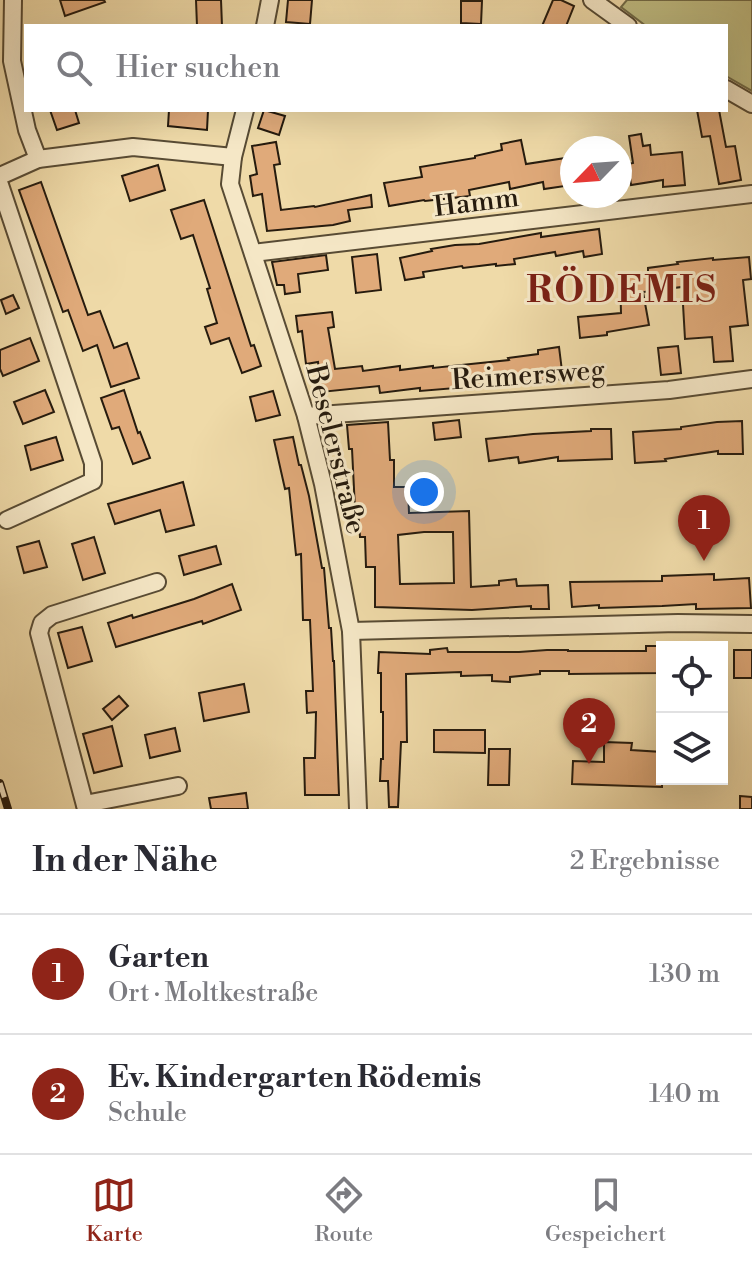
<!DOCTYPE html>
<html lang="de">
<meta charset="utf-8">
<style>
:root{--surface:#fff;--page:#f2f2f3;--text:#2b2b33;--muted:#7c7c81;--line:#e1e1e2;--accent:#8f2418}
body{margin:0;font-family:"Libre Bodoni",serif;background:var(--page);color:var(--text)}
.controls{position:absolute;right:24px;bottom:24px;display:grid;overflow:hidden;border-radius:0px;box-shadow:0 8px 32px #0002}
.controls button{width:72px;height:72px;display:grid;place-items:center;padding:0;border:0;border-bottom:2px solid var(--line);background:var(--surface);color:var(--text);font:40px sans-serif}
.compass{position:absolute;left:560px;top:136px;width:72px;height:72px;border-radius:50%;background:var(--surface);box-shadow:0 8px 32px #0002;rotate:245deg}
.you{position:absolute;left:424px;top:492px;width:28px;height:28px;margin:-20px;border:6px solid #fff;border-radius:50%;background:#1a73e8;box-shadow:0 0 0 12px #1a73e833}
.badge{display:grid;place-items:center;width:52px;height:52px;border-radius:50%;background:var(--accent);color:#fff;font-size:26px;font-weight:700}
.pin{position:absolute;translate:-50% -66px;filter:drop-shadow(0 2px 4px #0008)}
.pin::after{content:'';position:absolute;top:42px;width:28px;height:24px;background:inherit;clip-path:polygon(0 0,100% 0,50% 100%)}
.list{margin:0;padding:0;list-style:none}
h2{display:flex;justify-content:space-between;align-items:center;height:104px;margin:0;padding:0 32px;font-size:34px}
h2 small{font-size:26px;font-weight:400;color:var(--muted)}
.list li{display:grid;grid-template-columns:52px 1fr auto;gap:24px;align-items:center;box-sizing:border-box;height:120px;padding:0 32px;border-top:2px solid var(--line)}
.list b{display:block;font-size:30px;white-space:nowrap}
.list p{margin:0;font-size:26px;white-space:nowrap;color:var(--muted)}
.list em{font-size:26px;font-style:normal;color:var(--muted)}
.icon{flex:none;width:44px;height:44px;fill:none;stroke:currentColor;stroke-width:2;stroke-linecap:round;stroke-linejoin:round}
.map{position:relative;flex:none;width:752px;height:809px;overflow:hidden}
.search{position:absolute;background:var(--surface);box-shadow:0 8px 32px #0002;left:24px;right:24px;top:24px;height:88px;display:flex;align-items:center;gap:20px;box-sizing:border-box;padding:0 28px;border-radius:0px;color:var(--muted);font-size:30px}
.sheet{height:344px;background:var(--surface)}
nav{display:flex;justify-content:space-around;align-items:center;box-sizing:border-box;height:112px;border-top:2px solid var(--line);background:var(--surface);font-size:22px;color:var(--muted)}
nav a{display:grid;justify-items:center;gap:4px}
nav .on{color:var(--accent)}
.map>svg:first-child{display:block}
.green{fill:#c0bd83;stroke:#736c48;stroke-width:2}
.building{fill:#e0aa7a;stroke:#261b0e;stroke-width:2;fill-rule:evenodd}
.lines{fill:none;stroke-linecap:round;stroke-linejoin:round}
.street-casing{stroke:#584b34;stroke-width:20}
.street{stroke:#f5e7c6;stroke-width:16}
.rail-casing{stroke:#261b0e;stroke-width:8}
.rail{stroke:#f5e7c6;stroke-width:5;stroke-dasharray:15;stroke-linecap:butt}
.labels{text-anchor:middle;stroke-width:6;stroke-linejoin:round;paint-order:stroke}
.street-label{font-size:28px;fill:#261b0e;stroke:#f5e7c6}
.district-label{font-size:36px;font-weight:bold;letter-spacing:2px;fill:#7a1f14;stroke:#f5e7c6}
</style>
<div class="map">
<svg width="752" height="809" viewBox="0 0 752 809">
<rect width="100%" height="100%" fill="#efdaa8"/>
<filter id="stains"><feTurbulence type="fractalNoise" baseFrequency=".0025" numOctaves="4"/><feColorMatrix values="0 0 0 0 .2 0 0 0 0 .09 0 0 0 0 .02 0 0 0 .5 -.17"/></filter>
<radialGradient id="worn" r=".72"><stop offset=".6" stop-color="#630" stop-opacity="0"/><stop offset="1" stop-color="#630" stop-opacity=".3"/></radialGradient>
<!-- green -->
<polygon class="green" points="627,0 752,0 752,91 726,76 726,26 646,26 621,7"/>
<!-- building -->
<g class="building">
<polygon points="60,0 104,0 105,2 65,16"/>
<polygon points="196,0 221,0 222,26 197,26"/>
<polygon points="288,0 312,0 310,24 286,22"/>
<polygon points="553,0 561,0 574,6 566,26 542,26"/>
<polygon points="461,1 482,1 481,24 461,23"/>
<polygon points="50,110 75,110 79,123 57,130"/>
<polygon points="169,110 208,110 207,130 168,126"/>
<polygon points="264,110 285,116 279,135 258,128"/>
<polygon points="697,110 719,110 726,147 735,146 741,180 719,184 710,136 702,137"/>
<polygon points="641,134 643,146 650,145 651,155 682,152 685,185 663,187 663,180 631,185 628,164 633,163 629,136"/>
<polygon points="521,140 526,164 572,157 572,185 544,189 543,182 510,189 509,182 469,190 470,196 425,201 424,200 389,206 384,183 422,177 420,167 475,158 475,156 502,150 501,144"/>
<polygon points="276,142 280,164 274,165 281,210 314,206 315,207 371,195 372,207 348,210 350,221 333,225 267,231 262,194 253,196 250,176 257,174 252,146"/>
<polygon points="158,165 165,190 130,201 122,176"/>
<polygon points="41,182 88,315 100,311 114,348 127,343 139,378 111,387 97,345 83,351 68,310 63,312 19,190"/>
<polygon points="204,200 251,346 254,345 261,366 242,373 229,338 211,344 205,327 217,323 207,289 210,288 193,235 181,239 171,210"/>
<polygon points="599,229 602,254 584,257 583,251 556,256 555,252 514,259 515,264 496,266 496,264 463,268 462,266 423,272 424,277 405,280 400,258 432,251 431,249 455,245 479,244 541,233 541,237"/>
<polygon points="377,254 381,290 356,293 352,257"/>
<polygon points="326,255 328,270 298,274 300,292 285,294 284,285 277,285 272,262"/>
<polygon points="749,257 751,279 743,280 748,325 730,327 733,361 714,362 712,337 685,339 682,287 643,292 649,325 607,332 607,335 580,338 578,317 621,313 620,273 648,273 648,268 678,264 677,262 713,258 713,260"/>
<polygon points="13,295 19,308 6,314 1,300"/>
<polygon points="332,312 334,327 328,328 335,369 362,366 363,371 400,366 400,370 433,366 433,368 509,360 508,358 538,354 538,350 559,347 563,379 420,391 420,388 380,393 379,386 321,392 318,362 306,364 302,331 298,332 296,316"/>
<polygon points="30,338 39,361 3,376 0,369 0,350"/>
<polygon points="678,346 681,373 661,375 658,348"/>
<polygon points="45,390 54,412 23,424 14,402"/>
<polygon points="124,390 138,433 140,432 150,458 133,464 119,427 112,429 101,398"/>
<polygon points="273,391 280,415 256,421 250,397"/>
<polygon points="459,420 461,437 435,440 433,423"/>
<polygon points="742,421 743,454 718,454 718,451 665,459 666,461 635,463 633,432 681,429 681,427 717,422"/>
<path d="M388,422l2,38h4v27h14l1,26 60,-2 2,76 28,-2v-4l17,-2 1,7 31,-1 1,24h-18v-3l-59,4 -97,-3v-40h-9l-1,-30h-5l-2,-28h-3l-3,-60h-3l-2,-24zM424,532h29l1,51 -54,1 -2,-49z"/>
<polygon points="591,429 611,429 612,459 558,461 558,457 519,463 518,457 489,461 486,439 533,434 591,431"/>
<polygon points="56,437 63,460 31,470 25,446"/>
<polygon points="293,437 299,465 301,465 309,496 322,568 324,568 329,628 331,628 333,661 334,661 339,795 305,795 304,758 315,758 316,712 307,713 306,691 313,691 310,620 303,620 301,554 296,555 289,488 285,489 274,440"/>
<polygon points="183,482 194,525 166,532 160,510 115,524 108,504"/>
<polygon points="94,537 105,573 83,580 72,544"/>
<polygon points="39,541 47,567 24,573 17,547"/>
<polygon points="216,546 221,564 184,575 179,556"/>
<polygon points="714,574 714,580 749,578 751,608 696,609 696,604 662,606 599,608 599,605 572,607 570,582 662,581 662,576"/>
<polygon points="232,584 241,610 203,624 202,621 116,647 108,623 132,615 133,618 194,599"/>
<polygon points="82,627 92,661 68,668 58,633"/>
<polygon points="646,646 662,646 662,673 569,674 569,671 540,671 540,674 510,677 510,682 492,681 492,675 461,676 461,672 406,674 407,742 401,742 398,807 389,807 388,781 380,781 381,759 383,759 383,712 381,712 381,673 378,673 379,652 430,654 430,650 447,648 448,652 519,652 547,650 568,650 568,651 646,651"/>
<rect x="734" y="650" width="18" height="28"/>
<polygon points="244,684 249,712 204,721 199,693"/>
<polygon points="119,696 128,706 112,720 103,709"/>
<polygon points="112,726 122,766 94,773 83,734"/>
<polygon points="175,728 180,751 150,758 145,735"/>
<polygon points="434,730 485,730 485,753 434,752"/>
<polygon points="604,742 632,743 631,750 662,752 662,787 572,784 573,761 604,762"/>
<polygon points="489,749 510,749 509,785 488,785"/>
<polygon points="246,793 248,809 211,809 209,798"/>
<polygon points="740,796 752,797 752,809 740,809"/>
</g>
<g class="lines">
<!-- street casing -->
<g class="street-casing">
<g id="street">
<polyline points="13,0 12,61 27,130 38,159"/>
<polyline points="592,0 628,26"/>
<polyline points="265,26 270,0"/>
<polyline points="726,89 752,104"/>
<polyline points="245,110 233,157 230,184 306,416 323,484 351,631 358,809"/>
<polyline points="0,176 38,159 133,147 233,157"/>
<polyline points="0,185 93,463 93,481 7,520"/>
<polyline points="253,253 752,194"/>
<polyline points="306,416 669,390 752,379"/>
<polyline points="351,631 678,623 752,624"/>
<polyline points="85,804 178,786"/>
<polyline points="86,809 39,633 42,623 52,615 157,582"/>
</g>
</g>
<!-- street -->
<use href="#street" class="street"/>
<!-- rail casing -->
<g class="rail-casing">
<polyline id="rail" points="0,783 8,809"/>
</g>
<!-- rail -->
<use href="#rail" class="rail"/>
</g>
<g class="labels">
<!-- street labels -->
<g class="street-label">
<text transform="translate(476 201) rotate(-7)" y="10">Hamm</text>
<text transform="translate(528 374) rotate(-4)" y="10">Reimersweg</text>
<text transform="translate(337 449) rotate(76)" y="10">Beselerstraße</text>
</g>
<!-- district labels -->
<g class="district-label">
<text x="622" y="302">RÖDEMIS</text>
</g>
</g>
<rect width="100%" height="100%" filter="url(#stains)"/>
<rect width="100%" height="100%" fill="url(#worn)"/>
</svg>
<div class="controls">
<button><svg class="icon" aria-label="locate" viewBox="0 0 24 24"><circle cx="12" cy="12" r="6"/><path d="M12 2v4M12 18v4M2 12h4M18 12h4"/></svg></button>
<button><svg class="icon" aria-label="layers" viewBox="0 0 24 24"><path d="M12 4l9 5-9 5-9-5zM3 14l9 5 9-5"/></svg></button>
</div>
<svg class="compass" viewBox="-18 -18 36 36"><path d="M0-13l5 13h-10z" fill="#e53935"/><path d="M0 13l5-13h-10z" fill="#7c7c81"/></svg>
<div class="you"></div>
<div class="pin badge" style="left:704px;top:561px">1</div>
<div class="pin badge" style="left:589px;top:764px">2</div>
<div class="search"><svg class="icon" aria-label="search" viewBox="0 0 24 24"><circle cx="10" cy="10" r="6"/><path d="M15 15l6 6"/></svg>Hier suchen</div>
</div>
<section class="sheet">
<h2>In der Nähe<small>2 Ergebnisse</small></h2>
<ul class="list">
<li><span class="badge">1</span><div><b>Garten</b><p>Ort · Moltkestraße</p></div><em>130 m</em></li>
<li><span class="badge">2</span><div><b>Ev. Kindergarten Rödemis</b><p>Schule</p></div><em>140 m</em></li>
</ul>
</section>
<nav>
<a class="on"><svg class="icon" aria-label="map" viewBox="0 0 24 24"><path d="M3 6l6-2 6 2 6-2v14l-6 2-6-2-6 2zM9 4v14M15 6v14"/></svg>Karte</a>
<a><svg class="icon" aria-label="directions" viewBox="0 0 24 24"><path d="M12 3l9 9-9 9-9-9zM9 14v-3h6M13 9l2 2-2 2"/></svg>Route</a>
<a><svg class="icon" aria-label="saved" viewBox="0 0 24 24"><path d="M7 4h10v16l-5-4-5 4z"/></svg>Gespeichert</a>
</nav>
